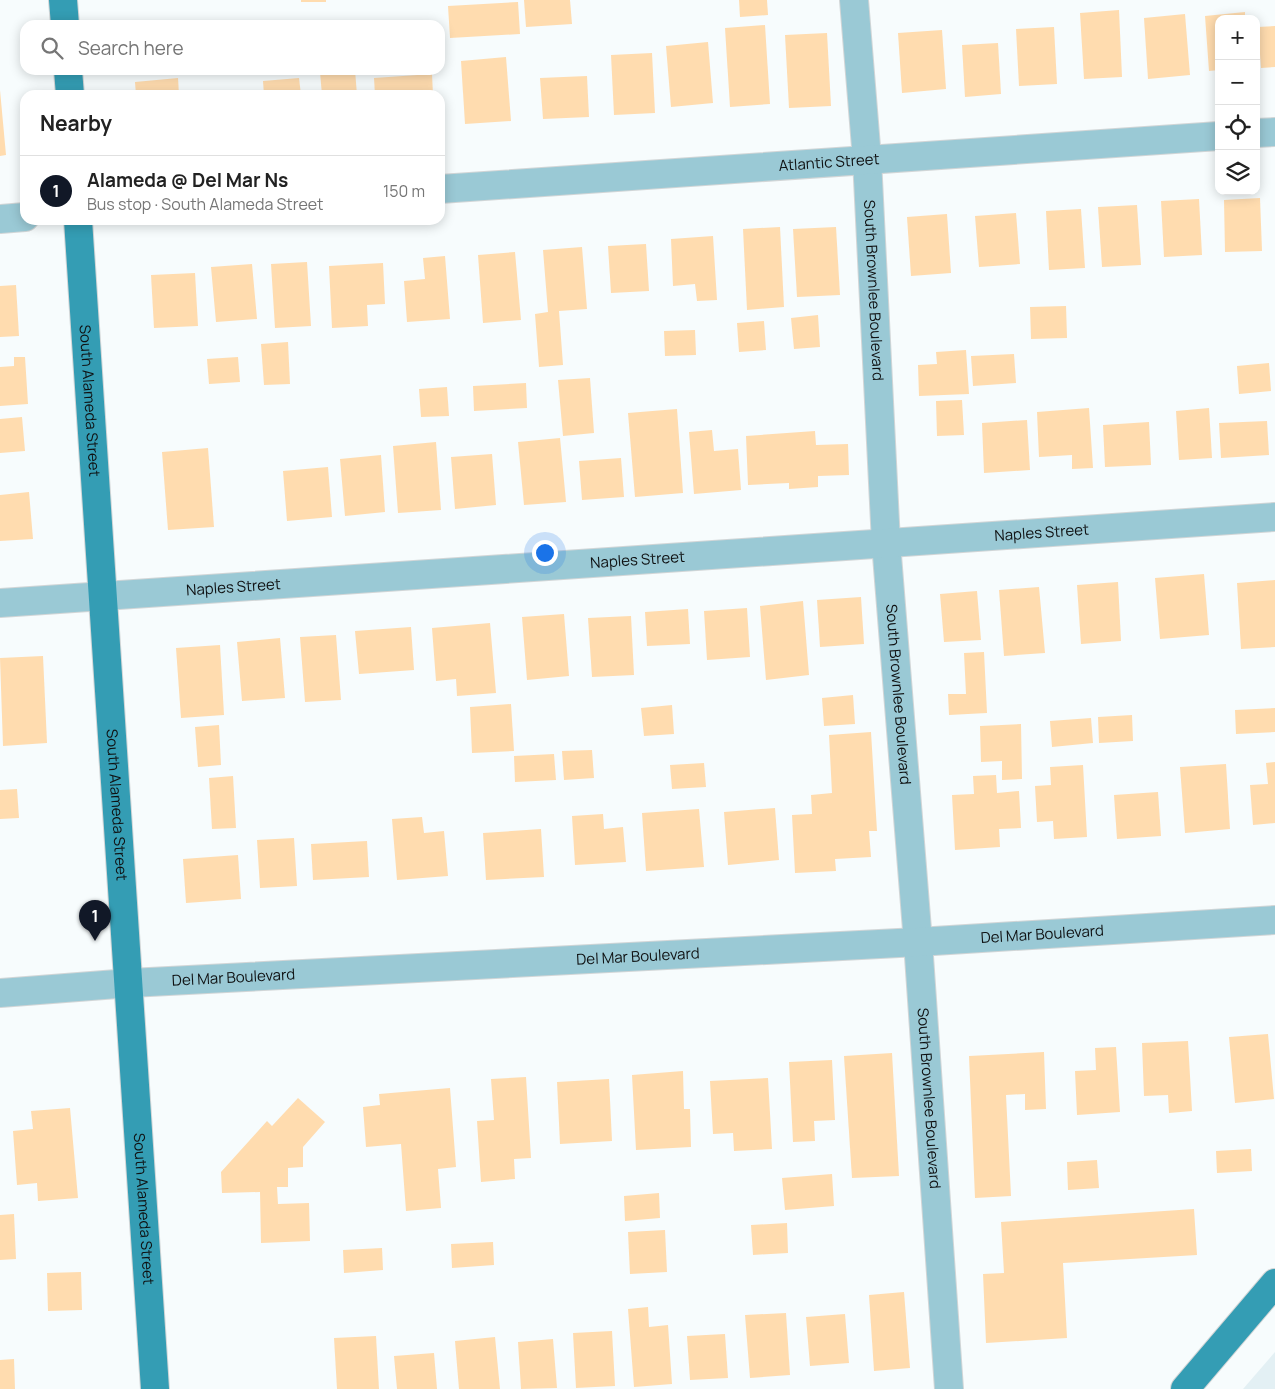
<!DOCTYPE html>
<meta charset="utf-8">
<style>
:root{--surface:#fff;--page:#f2f2f2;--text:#222;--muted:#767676;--line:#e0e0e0;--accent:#111827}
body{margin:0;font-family:Manrope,sans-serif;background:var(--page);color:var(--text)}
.controls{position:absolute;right:15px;top:15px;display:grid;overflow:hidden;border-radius:10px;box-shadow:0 2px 12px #0003}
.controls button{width:45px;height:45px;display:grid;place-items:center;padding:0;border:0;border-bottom:1px solid var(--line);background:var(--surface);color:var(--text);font:25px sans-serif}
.you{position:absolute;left:544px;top:552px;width:18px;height:18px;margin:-12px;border:4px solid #fff;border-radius:50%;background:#1a73e8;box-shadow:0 0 0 8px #1a73e833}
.badge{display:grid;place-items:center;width:32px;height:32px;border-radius:50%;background:var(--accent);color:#fff;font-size:16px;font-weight:700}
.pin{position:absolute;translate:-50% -41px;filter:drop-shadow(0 1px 2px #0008)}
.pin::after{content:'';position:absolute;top:26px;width:18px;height:15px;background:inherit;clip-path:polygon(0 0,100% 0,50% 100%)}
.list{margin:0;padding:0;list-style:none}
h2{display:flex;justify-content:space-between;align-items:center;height:65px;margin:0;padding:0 20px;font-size:21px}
h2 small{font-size:16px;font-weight:400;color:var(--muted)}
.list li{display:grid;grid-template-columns:32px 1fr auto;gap:15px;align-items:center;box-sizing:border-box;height:70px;padding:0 20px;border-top:1px solid var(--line)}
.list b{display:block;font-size:19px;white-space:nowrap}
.list p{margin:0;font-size:16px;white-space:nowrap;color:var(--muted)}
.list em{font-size:16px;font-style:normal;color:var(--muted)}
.icon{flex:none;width:28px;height:28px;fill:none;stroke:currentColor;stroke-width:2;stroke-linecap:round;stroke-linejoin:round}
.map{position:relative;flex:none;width:1275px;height:1389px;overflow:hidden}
.search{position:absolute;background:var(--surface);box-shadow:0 2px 12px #0003;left:20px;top:20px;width:425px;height:55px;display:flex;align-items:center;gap:12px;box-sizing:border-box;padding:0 18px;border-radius:15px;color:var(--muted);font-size:19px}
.panel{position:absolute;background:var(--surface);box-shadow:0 2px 12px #0003;left:20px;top:90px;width:425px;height:135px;border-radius:15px}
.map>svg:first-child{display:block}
.built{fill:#e3f0f4}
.building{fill:#ffdcaf}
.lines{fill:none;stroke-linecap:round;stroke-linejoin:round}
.minor-casing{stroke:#d2d6d7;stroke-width:30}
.major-casing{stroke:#d2d6d7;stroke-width:30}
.minor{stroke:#9ac9d5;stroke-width:28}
.major{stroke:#349db4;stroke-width:28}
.labels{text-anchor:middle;stroke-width:5;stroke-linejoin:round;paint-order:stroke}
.street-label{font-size:15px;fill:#0f1112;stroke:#fff}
</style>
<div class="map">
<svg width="1275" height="1389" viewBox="0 0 1275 1389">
<rect width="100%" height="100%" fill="#f7fcfd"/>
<!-- built -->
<polygon class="built" points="1275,1352 1275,1389 1243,1389"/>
<!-- building -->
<g class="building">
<rect x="301" y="0" width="25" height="2"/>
<polygon points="524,0 570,0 572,24 526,27"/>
<polygon points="739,0 767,0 768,15 740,17"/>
<polygon points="518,2 520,34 450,38 448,6"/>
<polygon points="1119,10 1122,77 1084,79 1080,13"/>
<polygon points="1245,12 1245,19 1219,19 1219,70 1209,71 1205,16"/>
<polygon points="1185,14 1190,75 1148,79 1144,18"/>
<polygon points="178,20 178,25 146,25 145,23"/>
<polygon points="765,25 770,104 730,107 725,28"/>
<polygon points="1275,26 1275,67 1261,68 1258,27"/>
<polygon points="1054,27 1057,84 1019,86 1016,29"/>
<polygon points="942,30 946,89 902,93 898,33"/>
<polygon points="827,33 831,106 789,108 785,35"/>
<polygon points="708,42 713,103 671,107 666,46"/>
<polygon points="998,43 1001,94 965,97 962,45"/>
<polygon points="652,53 655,113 614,115 611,55"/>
<polygon points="506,57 511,121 465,124 461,61"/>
<polygon points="337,70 355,70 357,95 322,95 320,72"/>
<polygon points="432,74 433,95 375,95 374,78"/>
<polygon points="587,76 589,117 543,119 540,78"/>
<polygon points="178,78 179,95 136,95 135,82"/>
<polygon points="299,78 301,95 264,95 263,81"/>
<polygon points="0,90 6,155 0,156"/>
<polygon points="1260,198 1262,251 1225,252 1224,200"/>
<polygon points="1199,199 1202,255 1164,257 1161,201"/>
<polygon points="1137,205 1141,265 1102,267 1098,207"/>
<polygon points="1081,209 1085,268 1049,270 1046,211"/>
<polygon points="1016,213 1020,264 979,267 975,216"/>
<polygon points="947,214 951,273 911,276 907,217"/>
<polygon points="780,227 784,307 747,310 743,229"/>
<polygon points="836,227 840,295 797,297 793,229"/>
<polygon points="713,236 717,300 697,301 695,284 673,286 671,239"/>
<polygon points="646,244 649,291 611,293 608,246"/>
<polygon points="582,247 587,309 559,311 563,365 539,367 535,314 548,312 543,250"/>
<polygon points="515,252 521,320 483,323 478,255"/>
<polygon points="445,256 450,319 407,322 404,281 425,279 423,258"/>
<polygon points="307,262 311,326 275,328 271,264"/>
<polygon points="383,263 385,304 367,305 368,326 332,328 329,266"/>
<polygon points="252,264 257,319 216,322 211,267"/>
<polygon points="195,273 198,326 154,328 151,275"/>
<polygon points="16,285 19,336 0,337 0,286"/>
<polygon points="1066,306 1067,338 1031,339 1030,307"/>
<polygon points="818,315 820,347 794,349 791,318"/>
<polygon points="764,321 766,350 739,352 737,323"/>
<polygon points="695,330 696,355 665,356 664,331"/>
<polygon points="288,342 290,384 264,385 261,344"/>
<polygon points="966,350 969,394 919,396 918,365 937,364 936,352"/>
<polygon points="1014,354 1016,383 973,386 971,356"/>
<polygon points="14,357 25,357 28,404 0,406 0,367 14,366"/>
<polygon points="238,357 240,382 209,384 207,359"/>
<polygon points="1269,363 1271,391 1239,394 1237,366"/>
<polygon points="590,378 594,433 563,436 558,380"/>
<polygon points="526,383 527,408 474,411 473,386"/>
<polygon points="447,387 449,416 421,417 419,389"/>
<polygon points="962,400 964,435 937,436 936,401"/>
<polygon points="1089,408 1093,468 1072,469 1072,455 1039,457 1037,412"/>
<polygon points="1209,408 1212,458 1179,460 1176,411"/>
<polygon points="677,409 683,493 635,497 628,413"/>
<polygon points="22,417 25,451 0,453 0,419"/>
<polygon points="1027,420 1030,470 984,473 982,423"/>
<polygon points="1267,421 1269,455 1221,458 1219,423"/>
<polygon points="1149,422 1151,465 1105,467 1103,425"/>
<polygon points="712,430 714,451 738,449 741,490 694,494 689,432"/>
<polygon points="815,431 816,445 848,444 849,475 818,476 818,487 789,489 789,483 748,485 746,436"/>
<polygon points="560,438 566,502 524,505 518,442"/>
<polygon points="436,442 441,510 398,513 393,446"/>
<polygon points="208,448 214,527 168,530 162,452"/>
<polygon points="492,454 496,505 455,509 451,457"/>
<polygon points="381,455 385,512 345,516 340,459"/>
<polygon points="621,458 624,497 582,500 579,461"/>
<polygon points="328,467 332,517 287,521 283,471"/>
<polygon points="29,492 33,539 0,541 0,495"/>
<polygon points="1204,574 1209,635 1160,639 1155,578"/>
<polygon points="1275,580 1275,647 1241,649 1237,583"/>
<polygon points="1118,582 1121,641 1081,644 1077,585"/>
<polygon points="1039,587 1045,653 1004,656 999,590"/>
<polygon points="977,591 981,640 944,642 940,594"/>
<polygon points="861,597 864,644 820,647 817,600"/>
<polygon points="803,601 809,675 766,680 760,606"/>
<polygon points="747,608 750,657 707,660 704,611"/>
<polygon points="688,609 690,644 647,646 645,612"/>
<polygon points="564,614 569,676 527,680 522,617"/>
<polygon points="631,616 634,675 592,677 588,618"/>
<polygon points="490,623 496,693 457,696 456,679 436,681 432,628"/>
<polygon points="411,627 414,670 359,674 355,631"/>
<polygon points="336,635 341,700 305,702 300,637"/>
<polygon points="280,638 285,698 242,701 237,642"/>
<polygon points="220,645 224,715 181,718 176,648"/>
<polygon points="984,652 987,713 949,715 948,694 966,694 964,653"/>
<polygon points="43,656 47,743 3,746 0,658"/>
<polygon points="853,695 855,724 824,726 822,698"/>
<polygon points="511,704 514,751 472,753 470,707"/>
<polygon points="672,705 674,734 644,736 641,708"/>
<polygon points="1275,708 1275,732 1236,734 1235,710"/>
<polygon points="1132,715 1133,741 1099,743 1098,717"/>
<polygon points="1091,718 1093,743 1052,747 1050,721"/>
<polygon points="1021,724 1022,779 1002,780 1002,761 981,762 980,726"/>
<polygon points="219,725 221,765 198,767 195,727"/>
<polygon points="871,732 877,831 869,831 871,857 835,859 836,871 795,873 792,815 812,814 811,795 832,793 829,735"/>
<polygon points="592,750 594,778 564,780 562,751"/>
<polygon points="554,754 556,780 515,782 514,756"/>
<polygon points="1275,762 1275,823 1253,825 1250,785 1268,784 1266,763"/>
<polygon points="704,763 706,787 672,789 670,765"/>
<polygon points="1226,764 1230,829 1185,833 1180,767"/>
<polygon points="1083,765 1087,837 1054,839 1053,821 1037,822 1035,786 1051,785 1050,767"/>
<polygon points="996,775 997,793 1019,791 1021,828 999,829 1000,847 955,850 952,795 974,794 973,776"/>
<polygon points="233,776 236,828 212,829 209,778"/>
<polygon points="17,789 19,818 0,819 0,790"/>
<polygon points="1158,792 1161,836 1117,839 1114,795"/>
<polygon points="775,808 779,860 728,865 724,812"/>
<polygon points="699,809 704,867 646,871 642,813"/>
<polygon points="603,814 604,829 623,827 626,862 575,865 572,816"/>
<polygon points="422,817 424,833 444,831 448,876 397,880 392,819"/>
<polygon points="541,829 544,877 486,880 483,833"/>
<polygon points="294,838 297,886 260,888 257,840"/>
<polygon points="367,841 369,877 313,880 311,844"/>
<polygon points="238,855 241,899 186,903 183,859"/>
<polygon points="1268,1034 1274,1099 1235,1103 1229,1037"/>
<polygon points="1188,1041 1192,1111 1169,1113 1168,1095 1144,1096 1142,1043"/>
<polygon points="1116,1047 1120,1112 1077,1115 1075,1071 1096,1070 1095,1048"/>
<polygon points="1044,1052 1046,1109 1025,1110 1025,1094 1006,1095 1011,1196 975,1198 969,1056"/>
<polygon points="892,1053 899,1176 852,1178 844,1056"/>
<polygon points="832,1060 835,1120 814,1121 815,1141 793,1142 789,1062"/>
<polygon points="683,1071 684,1109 690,1109 691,1147 636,1150 632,1075"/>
<polygon points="526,1077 531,1158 514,1159 515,1179 481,1182 477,1121 494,1120 491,1079"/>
<polygon points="768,1078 772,1149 734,1151 733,1133 713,1134 710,1081"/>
<polygon points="609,1079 612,1141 560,1144 557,1082"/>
<polygon points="450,1088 456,1167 438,1169 441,1208 406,1211 401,1144 366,1147 363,1107 380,1105 379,1094"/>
<polygon points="298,1098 325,1122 303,1147 303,1167 288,1168 288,1187 277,1187 278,1204 309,1203 310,1241 261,1243 260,1192 222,1193 221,1172 267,1121 272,1126"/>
<polygon points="70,1108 78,1198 38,1201 37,1183 17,1185 13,1131 33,1129 31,1111"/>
<polygon points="1251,1149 1252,1171 1217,1173 1216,1151"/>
<polygon points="1097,1160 1099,1188 1068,1190 1067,1162"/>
<polygon points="832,1174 834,1206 785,1210 782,1178"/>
<polygon points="659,1193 660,1218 625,1221 624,1196"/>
<polygon points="1194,1209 1197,1255 1063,1263 1067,1338 986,1343 983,1274 1004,1273 1001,1222"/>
<polygon points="14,1214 16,1259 0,1260 0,1215"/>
<polygon points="787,1223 788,1253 753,1255 751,1225"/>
<polygon points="665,1230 667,1272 630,1274 628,1232"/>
<polygon points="493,1242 494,1265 452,1268 451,1244"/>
<polygon points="382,1248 383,1270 344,1273 343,1250"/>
<polygon points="81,1272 82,1310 48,1311 47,1273"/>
<polygon points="904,1292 910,1368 874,1371 869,1295"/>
<polygon points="648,1307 649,1327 668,1325 672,1384 634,1387 628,1309"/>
<polygon points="786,1313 790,1375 750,1378 745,1315"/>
<polygon points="845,1314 849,1363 810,1366 806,1317"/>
<polygon points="612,1331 615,1386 576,1388 573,1333"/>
<polygon points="725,1334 728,1378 690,1380 687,1336"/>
<polygon points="376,1336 379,1389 337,1389 334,1338"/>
<polygon points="495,1337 500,1389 459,1389 455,1341"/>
<polygon points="553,1339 557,1388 521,1389 518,1342"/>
<polygon points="434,1353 437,1389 397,1389 394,1356"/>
<polygon points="14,1359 15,1389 0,1389 0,1360"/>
</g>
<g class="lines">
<!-- minor casing -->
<g class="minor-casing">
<g id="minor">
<path id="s1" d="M854,0l13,159 19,384 32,399 31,447"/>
<polyline points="1256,133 1275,132"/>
<path id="s2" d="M440,189l779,-53"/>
<polyline points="0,219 25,217"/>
<path id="s3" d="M0,603l1275,-86"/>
<path id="s4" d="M0,993l130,-10 788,-41 357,-22"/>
</g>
</g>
<!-- major casing -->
<g class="major-casing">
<g id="major">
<polyline points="63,0 65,25"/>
<polyline points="68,70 70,95"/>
<path id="s5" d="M78,220c24,390 53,779 77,1169"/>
<polyline points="1185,1389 1275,1283"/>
</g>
</g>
<!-- minor -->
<use href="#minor" class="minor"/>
<!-- major -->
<use href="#major" class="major"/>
</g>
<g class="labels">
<!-- street labels -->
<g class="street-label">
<text dy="5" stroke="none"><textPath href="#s2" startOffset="390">Atlantic Street</textPath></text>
<text dy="5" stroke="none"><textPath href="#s1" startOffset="291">South Brownlee Boulevard</textPath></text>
<text dy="5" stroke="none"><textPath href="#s5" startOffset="181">South Alameda Street</textPath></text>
<text dy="5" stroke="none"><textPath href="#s3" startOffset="1044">Naples Street</textPath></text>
<text dy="5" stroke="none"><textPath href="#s3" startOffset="639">Naples Street</textPath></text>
<text dy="5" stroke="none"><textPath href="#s3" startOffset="234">Naples Street</textPath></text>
<text dy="5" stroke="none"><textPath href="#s1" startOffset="696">South Brownlee Boulevard</textPath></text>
<text dy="5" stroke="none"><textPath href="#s5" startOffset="586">South Alameda Street</textPath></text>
<text dy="5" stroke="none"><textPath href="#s4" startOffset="1044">Del Mar Boulevard</textPath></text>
<text dy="5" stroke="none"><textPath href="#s4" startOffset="639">Del Mar Boulevard</textPath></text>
<text dy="5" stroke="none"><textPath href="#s4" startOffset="234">Del Mar Boulevard</textPath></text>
<text dy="5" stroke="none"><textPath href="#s1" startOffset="1101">South Brownlee Boulevard</textPath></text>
<text dy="5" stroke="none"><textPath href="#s5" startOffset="991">South Alameda Street</textPath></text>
</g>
</g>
</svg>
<div class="controls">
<button>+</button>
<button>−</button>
<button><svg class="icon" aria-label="locate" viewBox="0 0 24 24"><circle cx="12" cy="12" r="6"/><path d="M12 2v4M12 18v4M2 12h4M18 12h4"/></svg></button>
<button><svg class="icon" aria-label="layers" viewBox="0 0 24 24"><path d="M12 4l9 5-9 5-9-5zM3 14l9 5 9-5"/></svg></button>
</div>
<div class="you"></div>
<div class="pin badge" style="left:95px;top:941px">1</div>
<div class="search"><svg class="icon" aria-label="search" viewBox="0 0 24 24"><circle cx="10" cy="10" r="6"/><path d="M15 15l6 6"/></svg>Search here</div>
<section class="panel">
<h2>Nearby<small></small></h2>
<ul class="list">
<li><span class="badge">1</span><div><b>Alameda @ Del Mar Ns</b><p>Bus stop · South Alameda Street</p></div><em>150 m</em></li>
</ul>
</section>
</div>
